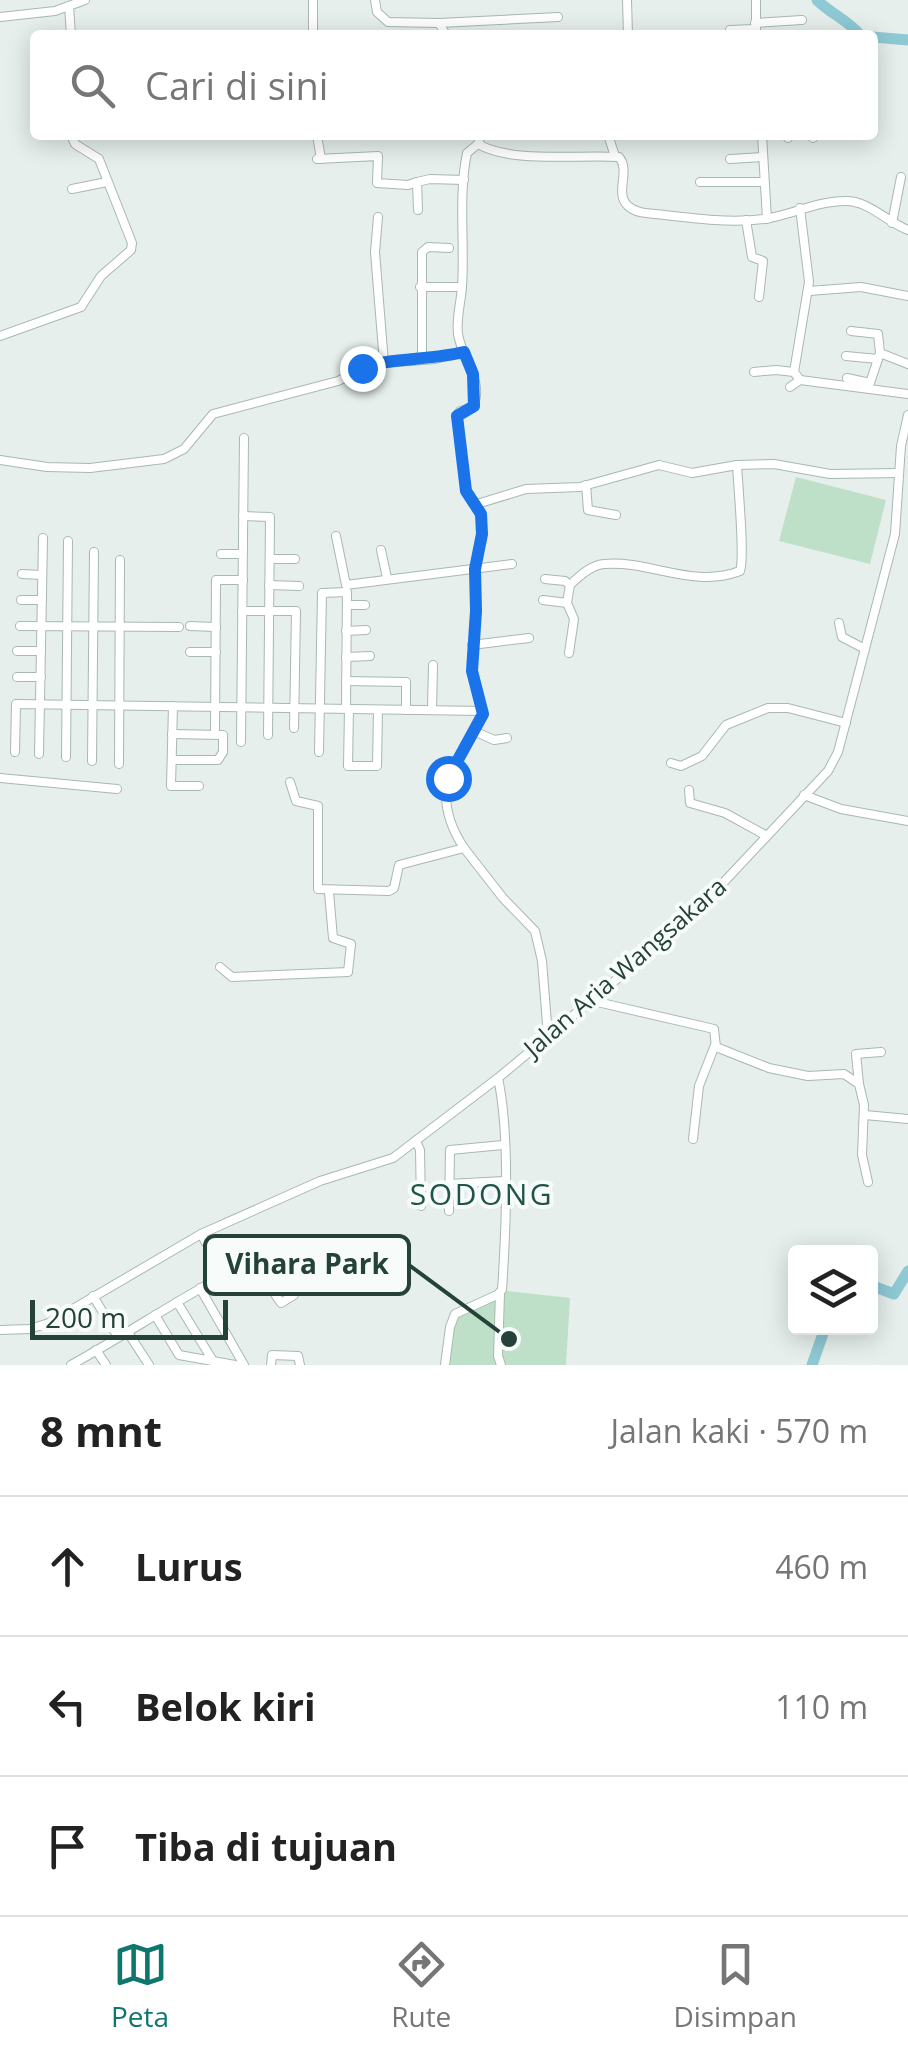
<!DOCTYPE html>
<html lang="id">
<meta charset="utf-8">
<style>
:root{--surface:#fff;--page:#f6f6f6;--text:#222;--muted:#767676;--line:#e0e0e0;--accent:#0f766e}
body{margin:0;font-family:"Open Sans",sans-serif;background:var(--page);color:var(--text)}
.controls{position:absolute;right:30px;bottom:30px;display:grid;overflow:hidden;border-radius:10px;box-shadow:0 5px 25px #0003}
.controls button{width:90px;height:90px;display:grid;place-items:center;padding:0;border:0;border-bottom:2px solid var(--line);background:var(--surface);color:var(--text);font:50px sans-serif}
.scale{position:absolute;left:30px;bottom:25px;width:198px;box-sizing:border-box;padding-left:10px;border:5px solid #24423a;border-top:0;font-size:28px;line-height:35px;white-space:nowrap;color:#24423a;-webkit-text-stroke:8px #f7fbf9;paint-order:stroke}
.stop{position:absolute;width:30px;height:30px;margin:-22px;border:8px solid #1a73e8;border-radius:50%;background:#fff}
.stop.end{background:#1a73e8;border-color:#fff;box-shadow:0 2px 10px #0008}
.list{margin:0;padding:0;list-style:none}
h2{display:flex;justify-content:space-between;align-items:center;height:130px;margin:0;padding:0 40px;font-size:42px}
h2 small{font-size:32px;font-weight:400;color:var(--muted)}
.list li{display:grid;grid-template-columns:65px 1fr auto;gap:30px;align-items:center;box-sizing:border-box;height:140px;padding:0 40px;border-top:2px solid var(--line)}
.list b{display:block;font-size:38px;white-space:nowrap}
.list em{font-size:32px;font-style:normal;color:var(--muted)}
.icon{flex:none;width:55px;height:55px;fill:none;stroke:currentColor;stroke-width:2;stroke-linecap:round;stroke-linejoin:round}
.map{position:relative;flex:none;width:908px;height:1365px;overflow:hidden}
.search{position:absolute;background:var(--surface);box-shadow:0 5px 25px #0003;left:30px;right:30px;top:30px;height:110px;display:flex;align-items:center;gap:25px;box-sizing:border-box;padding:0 35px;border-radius:10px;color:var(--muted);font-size:38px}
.sheet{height:550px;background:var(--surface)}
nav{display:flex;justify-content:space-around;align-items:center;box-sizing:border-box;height:140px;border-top:2px solid var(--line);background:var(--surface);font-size:28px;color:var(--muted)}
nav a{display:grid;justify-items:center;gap:5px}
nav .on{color:var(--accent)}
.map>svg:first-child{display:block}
.green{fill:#bfe0c8}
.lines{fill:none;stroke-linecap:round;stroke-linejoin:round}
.river{stroke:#8ec9d4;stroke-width:11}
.minor-casing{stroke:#a8b8b2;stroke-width:10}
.minor{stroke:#fff;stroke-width:8}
.route{stroke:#1a73e8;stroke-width:12}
.labels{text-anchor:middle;stroke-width:8;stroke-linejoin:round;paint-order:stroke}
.street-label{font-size:25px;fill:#24423a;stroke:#f7fbf9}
.quarter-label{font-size:30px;letter-spacing:2.5px;fill:#1f5548;stroke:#f7fbf9}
.leader{fill:none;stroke:#24423a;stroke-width:4}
.callout-dot{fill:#24423a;stroke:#f7fbf9;stroke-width:4}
.callout{fill:#f7fbf9;stroke:#24423a;stroke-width:4}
.callout-label{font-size:28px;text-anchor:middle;font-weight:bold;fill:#24423a}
</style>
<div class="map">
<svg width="908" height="1365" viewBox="0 0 908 1365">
<rect width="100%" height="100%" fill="#e6efeb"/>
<!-- green -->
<g class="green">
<polygon points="796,477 886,500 870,564 779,541"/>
<polygon points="499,1290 570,1298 566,1365 447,1365 456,1314 497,1298"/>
</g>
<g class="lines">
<!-- river -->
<g class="river">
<path d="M817,0c14,14 31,20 43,35"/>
<polyline points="873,37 908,40"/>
<polyline points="870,1285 894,1294 908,1271"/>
<polyline points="812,1365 825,1328"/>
</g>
<!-- minor casing -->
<g class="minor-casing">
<g id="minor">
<polyline points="313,0 313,35"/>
<polyline points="375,0 377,12 388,22 439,23 446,35"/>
<polyline points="627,0 628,35"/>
<polyline points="756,0 756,35"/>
<polyline points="69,6 71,35"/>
<polyline points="0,17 55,11 85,0"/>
<polyline points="439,23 558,17"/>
<polyline points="755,23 802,20"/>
<polyline points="730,30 755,29"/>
<polyline points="317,135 321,159"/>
<path d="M481,135l-3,9c35,20 101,10 141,13 12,14 -5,36 9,49 10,9 25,7 37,9 33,4 66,8 99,4 28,-4 53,-18 82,-18 23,0 41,21 62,29"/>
<polyline points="608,135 615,156"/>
<polyline points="762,135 767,219"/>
<polyline points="788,135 788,138"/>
<polyline points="813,135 813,138"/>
<polyline points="317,159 378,156 377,183 408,185 417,182 418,210"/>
<polyline points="730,159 763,157"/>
<polyline points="417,182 430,179 464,180"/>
<polyline points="700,182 764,182"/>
<polyline points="72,189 107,182"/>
<polyline points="378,217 375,252 384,363"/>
<polyline points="746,220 752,257 763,261 759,297"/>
<polyline points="892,223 901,177"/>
<polyline points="420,287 462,287"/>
<polyline points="809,291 861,287 908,296"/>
<polyline points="851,331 878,334 880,353 908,364"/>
<polyline points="0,336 81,307 101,276 131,250 132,243 99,159 75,144 71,135"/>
<polyline points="846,356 878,359"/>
<polyline points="422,360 422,252 428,247 449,248"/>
<polyline points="754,372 776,370 794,372"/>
<polyline points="847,378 870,383 880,353"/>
<polyline points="800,380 908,394"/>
<polyline points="790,387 800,380 794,372 809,282 800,208"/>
<polyline points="0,460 47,467 90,468 164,459 184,449 213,414 338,381 373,364 435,359 464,352"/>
<polyline points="586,485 588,510 616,515"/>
<polyline points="477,504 526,489 580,487 659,465 692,473 737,465 774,464 830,474 899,473"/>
<polyline points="243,516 270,517 268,735"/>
<polyline points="336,536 346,585 512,564"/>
<polyline points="381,550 387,578"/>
<polyline points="221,554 243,554"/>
<polyline points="270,559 295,559"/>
<polyline points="22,574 42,575"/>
<polyline points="545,579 565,581 570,585"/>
<polyline points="269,585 299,586"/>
<polyline points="21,600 42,600"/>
<polyline points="543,600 567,603"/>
<polyline points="347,605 365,605"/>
<polyline points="242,611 296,611 294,728"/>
<polyline points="839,623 842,637 865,649"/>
<polyline points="20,626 179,627"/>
<polyline points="190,626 216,627"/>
<polyline points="346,631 366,630"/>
<polyline points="472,645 529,638"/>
<polyline points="17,651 41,651"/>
<polyline points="190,652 216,652"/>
<path d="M569,653l5,-34 -7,-16 3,-18c9,-9 21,-20 34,-21 46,-4 89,25 136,7 5,-13 -2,-86 -3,-106"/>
<polyline points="346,657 370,656"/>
<polyline points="17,677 41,677"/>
<polyline points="346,681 406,682 406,710"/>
<polyline points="173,706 171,786 199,786"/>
<polyline points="349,709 348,766 377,766 378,710"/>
<polyline points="432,710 433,665"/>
<polyline points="215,729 216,580 243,580"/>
<polyline points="474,731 494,740 507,738"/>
<polyline points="241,742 244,438"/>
<polyline points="15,752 16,704 483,711"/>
<polyline points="319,752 322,593 347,592 346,709"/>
<polyline points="39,754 43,538"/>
<polyline points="66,757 68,541"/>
<polyline points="172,760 218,760 223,752 223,735 172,734"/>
<polyline points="92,761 94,552"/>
<polyline points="671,763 681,766 702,756 726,725 768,708 788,708 846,723"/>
<polyline points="119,764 120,560"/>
<polyline points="0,778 117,789"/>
<polyline points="290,782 296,801 318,806 318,889 389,891 394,888 399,865 464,848 503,898 535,931 542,961 548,1036"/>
<polyline points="689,790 690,803 725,813 767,836"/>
<polyline points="804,795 841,809 908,821"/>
<path d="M464,848c-14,-21 -22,-44 -16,-70l35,-63 -11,-44 4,-60 -1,-42 7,-35 -1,-19 -15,-24 -9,-75 3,-5 12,-3c14,-24 -11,-51 -14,-74 -2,-16 3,-32 4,-47 3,-44 -4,-91 5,-134l11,-9"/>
<polyline points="220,967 232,977 348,972 351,944 333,938 329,892"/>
<polyline points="593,1001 714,1029 716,1047 769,1068 808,1076 844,1074 859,1084 864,1105 862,1155 868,1182"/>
<polyline points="859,1084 856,1054 881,1052"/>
<polyline points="865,1115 908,1119"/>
<polyline points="693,1139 699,1086 715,1045"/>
<polyline points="416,1141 420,1150 421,1206"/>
<polyline points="448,1184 504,1181"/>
<polyline points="449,1211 450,1150 503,1145"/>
<polyline points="201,1234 224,1274"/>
<polyline points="200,1288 244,1365"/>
<polyline points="500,1293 498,1356 501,1365"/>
<polyline points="93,1296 118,1337"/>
<polyline points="177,1302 213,1361"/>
<polyline points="155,1315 179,1355 235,1365"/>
<polyline points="0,1330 29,1329 49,1323 201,1234 320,1181 393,1158 498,1078 658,945 708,899 828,771 838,752 895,534 901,446 908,415"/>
<polyline points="127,1331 149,1365"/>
<polyline points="96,1350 106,1365"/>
<path d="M71,1365c67,-37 129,-81 200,-113l6,3 18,32 -1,8 -13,8 -29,-42"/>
<polyline points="271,1365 272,1355 298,1356 300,1365"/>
<path d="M445,1365l5,-38 5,-13 42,-19 5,-5c4,-59 8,-156 -4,-212"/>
</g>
</g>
<!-- minor -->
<use href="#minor" class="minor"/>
</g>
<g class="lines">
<!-- route -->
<path class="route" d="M362,368c25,-10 70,-8 102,-16l9,22 1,32 -17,10 9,75 15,23 1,20 -7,35 1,42 -4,60 11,43 -35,64"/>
</g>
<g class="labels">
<!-- street labels -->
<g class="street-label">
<text transform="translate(625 967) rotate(-41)" y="9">Jalan Aria Wangsakara</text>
</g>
<!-- quarter labels -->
<g class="quarter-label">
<text x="482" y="1205">SODONG</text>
</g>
</g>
<!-- callouts -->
<path class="leader" d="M509 1339L409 1265"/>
<circle class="callout-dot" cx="509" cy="1339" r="10"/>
<rect class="callout" x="205" y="1236" width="204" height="58" rx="10"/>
<g class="callout-label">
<text x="307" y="1274">Vihara Park</text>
</g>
</svg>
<div class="controls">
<button><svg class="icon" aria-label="layers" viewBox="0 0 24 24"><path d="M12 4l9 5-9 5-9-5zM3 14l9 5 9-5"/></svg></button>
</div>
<div class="scale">200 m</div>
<div class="stop" style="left:448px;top:778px"></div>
<div class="stop end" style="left:362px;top:368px"></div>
<div class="search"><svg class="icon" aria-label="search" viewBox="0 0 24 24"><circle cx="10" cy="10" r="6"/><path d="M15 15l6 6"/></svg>Cari di sini</div>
</div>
<section class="sheet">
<h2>8 mnt<small>Jalan kaki · 570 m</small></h2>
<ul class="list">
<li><svg class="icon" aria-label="ahead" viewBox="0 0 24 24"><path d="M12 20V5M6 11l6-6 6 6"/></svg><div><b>Lurus</b></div><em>460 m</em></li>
<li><svg class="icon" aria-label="left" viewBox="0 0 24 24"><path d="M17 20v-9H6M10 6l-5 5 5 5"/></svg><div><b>Belok kiri</b></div><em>110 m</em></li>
<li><svg class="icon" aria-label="arrive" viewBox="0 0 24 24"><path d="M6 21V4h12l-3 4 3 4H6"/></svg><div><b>Tiba di tujuan</b></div></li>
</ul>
</section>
<nav>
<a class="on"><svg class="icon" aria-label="map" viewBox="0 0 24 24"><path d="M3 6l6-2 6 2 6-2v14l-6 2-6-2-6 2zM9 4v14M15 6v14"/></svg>Peta</a>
<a><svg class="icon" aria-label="directions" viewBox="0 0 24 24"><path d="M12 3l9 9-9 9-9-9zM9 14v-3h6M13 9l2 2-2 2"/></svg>Rute</a>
<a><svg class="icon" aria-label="saved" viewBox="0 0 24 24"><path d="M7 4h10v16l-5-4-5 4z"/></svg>Disimpan</a>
</nav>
